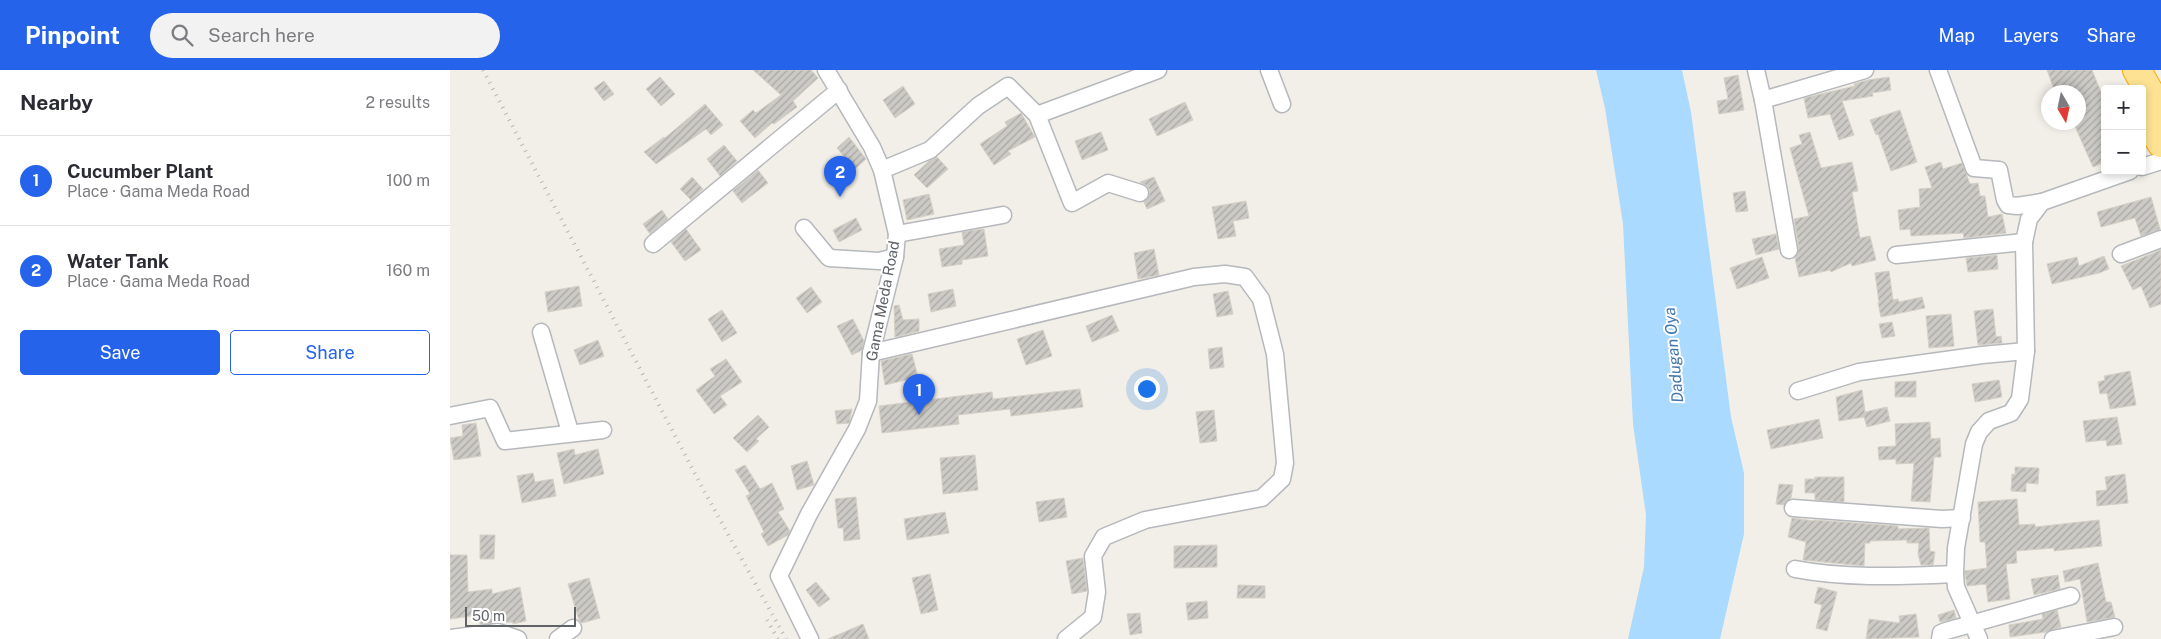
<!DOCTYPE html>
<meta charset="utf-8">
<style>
:root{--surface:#fff;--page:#f2f2f3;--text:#2b2b33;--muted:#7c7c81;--line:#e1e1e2;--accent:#2563eb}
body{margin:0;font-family:"Public Sans",sans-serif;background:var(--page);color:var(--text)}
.controls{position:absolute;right:15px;top:15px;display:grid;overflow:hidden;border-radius:5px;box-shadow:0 2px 8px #0003}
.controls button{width:45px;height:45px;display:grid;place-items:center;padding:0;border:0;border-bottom:1px solid var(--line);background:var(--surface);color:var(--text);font:25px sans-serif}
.compass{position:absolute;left:1591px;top:15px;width:45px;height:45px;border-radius:50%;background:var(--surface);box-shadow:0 2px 8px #0003;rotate:171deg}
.scale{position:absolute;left:15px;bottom:12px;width:111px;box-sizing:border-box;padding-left:5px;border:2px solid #5f6368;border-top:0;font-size:14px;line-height:18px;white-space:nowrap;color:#5f6368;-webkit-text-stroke:4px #fff;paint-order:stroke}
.you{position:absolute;left:696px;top:318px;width:18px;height:18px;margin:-12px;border:4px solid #fff;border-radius:50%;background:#1a73e8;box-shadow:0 0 0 8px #1a73e833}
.badge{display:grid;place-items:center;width:32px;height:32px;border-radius:50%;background:var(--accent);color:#fff;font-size:16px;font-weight:700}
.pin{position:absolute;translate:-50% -41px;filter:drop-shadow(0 1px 2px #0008)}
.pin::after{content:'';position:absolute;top:26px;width:18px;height:15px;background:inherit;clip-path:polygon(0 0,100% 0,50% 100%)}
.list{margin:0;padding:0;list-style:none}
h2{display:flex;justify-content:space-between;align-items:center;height:65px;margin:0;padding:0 20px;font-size:21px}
h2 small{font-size:16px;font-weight:400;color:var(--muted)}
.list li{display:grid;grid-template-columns:32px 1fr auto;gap:15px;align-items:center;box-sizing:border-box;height:90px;padding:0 20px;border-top:1px solid var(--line)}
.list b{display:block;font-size:19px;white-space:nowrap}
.list p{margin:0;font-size:16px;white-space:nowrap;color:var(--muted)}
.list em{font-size:16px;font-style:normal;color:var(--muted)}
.actions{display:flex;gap:10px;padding:15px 20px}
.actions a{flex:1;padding:11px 0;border:1px solid var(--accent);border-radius:5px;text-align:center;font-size:18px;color:var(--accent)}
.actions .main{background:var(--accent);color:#fff}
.icon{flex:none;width:28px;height:28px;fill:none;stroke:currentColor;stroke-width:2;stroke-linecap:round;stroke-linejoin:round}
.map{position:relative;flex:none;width:1711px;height:569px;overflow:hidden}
header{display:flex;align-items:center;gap:30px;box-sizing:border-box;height:70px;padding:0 25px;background:var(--accent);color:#fff}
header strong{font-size:24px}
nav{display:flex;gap:28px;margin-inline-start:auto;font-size:18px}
.search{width:350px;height:45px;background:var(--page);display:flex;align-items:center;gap:12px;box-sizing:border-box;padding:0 18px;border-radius:28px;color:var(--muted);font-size:19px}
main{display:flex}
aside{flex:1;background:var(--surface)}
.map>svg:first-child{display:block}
.water{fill:#aadaff}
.building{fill:url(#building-hatch);stroke:#d6d1c6}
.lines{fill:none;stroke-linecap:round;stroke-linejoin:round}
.street-casing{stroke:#b5b8bc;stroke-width:19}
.highway-casing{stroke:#f9ab00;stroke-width:30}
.street{stroke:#fff;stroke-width:16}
.highway{stroke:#fde293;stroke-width:28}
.rail{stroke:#b6b7b8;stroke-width:4;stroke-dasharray:1 6;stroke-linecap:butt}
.labels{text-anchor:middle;stroke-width:4;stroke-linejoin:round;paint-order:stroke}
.street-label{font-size:15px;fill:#5f6368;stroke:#fff}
.water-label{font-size:16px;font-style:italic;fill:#4174aa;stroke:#fff}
</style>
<header>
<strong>Pinpoint</strong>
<div class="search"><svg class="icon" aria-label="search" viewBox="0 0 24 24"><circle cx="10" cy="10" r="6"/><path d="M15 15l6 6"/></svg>Search here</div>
<nav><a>Map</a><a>Layers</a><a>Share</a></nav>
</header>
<main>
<aside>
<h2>Nearby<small>2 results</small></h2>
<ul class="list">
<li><span class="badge">1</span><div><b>Cucumber Plant</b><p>Place · Gama Meda Road</p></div><em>100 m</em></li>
<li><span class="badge">2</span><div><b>Water Tank</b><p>Place · Gama Meda Road</p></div><em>160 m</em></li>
</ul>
<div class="actions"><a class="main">Save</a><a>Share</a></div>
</aside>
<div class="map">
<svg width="1711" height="569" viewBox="0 0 1711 569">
<defs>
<pattern id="building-hatch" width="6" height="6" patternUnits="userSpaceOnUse" patternTransform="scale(1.25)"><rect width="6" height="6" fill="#cccac5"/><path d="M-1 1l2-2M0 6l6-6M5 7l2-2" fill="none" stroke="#a9a8a4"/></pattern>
</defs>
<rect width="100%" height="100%" fill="#f1efe8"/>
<!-- water -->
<polygon class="water" points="1146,0 1232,0 1241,42 1281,347 1294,403 1294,464 1270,569 1178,569 1194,497 1196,445 1183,354 1173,154 1155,38"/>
<!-- building -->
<g class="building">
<polygon points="303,0 361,0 368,8 343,31 347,37 324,54 322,53 305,68 290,51 303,40 306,43 331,25"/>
<polygon points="1597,0 1642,0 1651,22 1655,20 1655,92 1643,97 1623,52 1628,52 1628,22 1605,22"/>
<polygon points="1288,5 1294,40 1269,44 1267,31 1278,29 1274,8"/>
<polygon points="210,7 225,24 211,36 196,19"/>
<polygon points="1439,7 1441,20 1422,23 1423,26 1392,31 1404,65 1389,70 1380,44 1358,48 1354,28 1405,16 1404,14 1418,10"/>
<polygon points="154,11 164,24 154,31 144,18"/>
<polygon points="453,16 465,34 445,48 433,30"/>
<polygon points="735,32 743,50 707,66 699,49"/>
<polygon points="255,34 273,55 261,65 256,59 206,94 194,82 214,67 215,68"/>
<polygon points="1450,40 1467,92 1441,101 1428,64 1426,65 1420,50"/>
<polygon points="571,43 585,67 558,81 561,84 544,95 530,74 557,56 555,52"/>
<polygon points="651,62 658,80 632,90 625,71"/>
<polygon points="1360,62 1371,98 1402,92 1408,121 1402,122 1410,168 1420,166 1426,190 1402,196 1401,193 1381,202 1380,200 1349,207 1345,188 1349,179 1344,149 1359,146 1340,78 1352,74 1349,65"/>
<polygon points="399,67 416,89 405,99 387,78"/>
<polygon points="274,75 287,91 270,106 257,89"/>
<polygon points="487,87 498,99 477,118 464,105 479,91"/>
<polygon points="1491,92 1493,99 1512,93 1520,114 1528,113 1530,126 1535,126 1538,147 1552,144 1556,163 1514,168 1513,163 1461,166 1460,159 1450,160 1448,140 1470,137 1469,119 1482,118 1475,97"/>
<polygon points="308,100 318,113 292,133 283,121"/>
<polygon points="242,107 253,119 241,130 230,119"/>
<polygon points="704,107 715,131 697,139 694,132 699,126 700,120 697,116 690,112"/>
<polygon points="1295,121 1298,141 1286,142 1283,123"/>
<polygon points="479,124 484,144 457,150 453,130"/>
<polygon points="1701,127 1710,159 1691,166 1685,148 1651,157 1647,142"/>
<polygon points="796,131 799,148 783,151 786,166 768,169 762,137"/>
<polygon points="212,140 218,149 200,164 193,154"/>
<polygon points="406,148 412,160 389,172 383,160"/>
<polygon points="236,159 251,180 235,191 221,172"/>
<polygon points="534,159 538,186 512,190 512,194 492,197 489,179 514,175 512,162"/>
<polygon points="1326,164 1329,179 1306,185 1302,169"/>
<polygon points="704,179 709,205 688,209 684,183"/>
<polygon points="1711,180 1711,234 1700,238 1691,216 1683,220 1671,196"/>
<polygon points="1547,185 1548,199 1518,202 1516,188"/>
<polygon points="1654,186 1659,199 1649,203 1602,214 1597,194 1627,187 1629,196"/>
<polygon points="1312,187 1319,208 1287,219 1280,198"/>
<polygon points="1439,201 1443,230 1448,229 1449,232 1472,227 1475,238 1431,247 1428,233 1429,233 1425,203"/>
<polygon points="129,216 132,236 98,242 95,222"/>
<polygon points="361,217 372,232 357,243 346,228"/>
<polygon points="503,219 506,236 481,242 478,224"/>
<polygon points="778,221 783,244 767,247 763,224"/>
<polygon points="449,235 453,250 469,249 469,261 445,267 444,236"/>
<polygon points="1543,239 1546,267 1551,266 1552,273 1528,275 1524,241"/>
<polygon points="272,240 287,263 272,272 258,249"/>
<polygon points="1501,244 1504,276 1479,278 1476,246"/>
<polygon points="662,245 669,261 642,272 636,256"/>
<polygon points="403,249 414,271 412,280 402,285 387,256"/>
<polygon points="1442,252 1445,266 1432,268 1429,254"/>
<polygon points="593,260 602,286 576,295 567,269"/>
<polygon points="148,270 154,286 130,295 124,280"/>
<polygon points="772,277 774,297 760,299 758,279"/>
<polygon points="462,284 468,307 435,315 431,291"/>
<polygon points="276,289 292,312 270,326 277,335 264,344 246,320 265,306 260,299"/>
<polygon points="1680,301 1686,335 1660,339 1657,323 1650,324 1648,312 1655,310 1654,306"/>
<polygon points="1549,310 1552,327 1525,332 1522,314"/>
<polygon points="1466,311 1466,327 1445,327 1445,312"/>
<polygon points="630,319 633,337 561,346 560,339 508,345 509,354 432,363 429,336 542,322 543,329"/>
<polygon points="1412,320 1415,342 1437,337 1440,351 1417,357 1414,347 1389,351 1386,327"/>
<polygon points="402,339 399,353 387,354 385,341"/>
<polygon points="764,340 767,371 750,373 746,342"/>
<polygon points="308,345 319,357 306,369 309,371 297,382 283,368"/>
<polygon points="1667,347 1672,374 1657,376 1656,370 1636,372 1633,351"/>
<polygon points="1369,349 1373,368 1321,379 1317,360"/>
<polygon points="1480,352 1481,369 1490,368 1491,387 1484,387 1480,432 1461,431 1464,393 1446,394 1446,389 1429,390 1428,377 1446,376 1445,354"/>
<polygon points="26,353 31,386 4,390 0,368 13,366 12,355"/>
<polygon points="124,379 125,385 148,379 154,404 114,414 107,383"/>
<polygon points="525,385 528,420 493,424 490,388"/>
<polygon points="357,391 364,415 347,420 341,396"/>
<polygon points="295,395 310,419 322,413 334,439 328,442 340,461 338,465 318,476 311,464 314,462 296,426 300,424 285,400"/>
<polygon points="1565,397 1589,398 1588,414 1576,413 1576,422 1561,421 1562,404 1565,405"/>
<polygon points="83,403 85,412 103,409 106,426 72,433 67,406"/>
<polygon points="1675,404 1678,433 1647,436 1646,421 1657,420 1655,407"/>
<polygon points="1365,407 1394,407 1394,432 1365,430 1365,423 1355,423 1355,409 1365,409"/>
<polygon points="1329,414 1343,415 1341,428 1334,435 1326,434"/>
<polygon points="406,427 410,469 394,471 393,458 388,458 385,429"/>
<polygon points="614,428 617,447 589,452 586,432"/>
<polygon points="1567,429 1569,455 1585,454 1585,457 1649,450 1652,476 1604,481 1604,478 1566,481 1567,493 1556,494 1560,529 1538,532 1536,514 1517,516 1515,503 1515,501 1537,498 1535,472 1530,472 1528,432"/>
<polygon points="495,442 499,463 457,470 454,449"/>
<polygon points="1342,448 1364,451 1364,450 1448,456 1448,459 1479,458 1480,481 1485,482 1483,495 1471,495 1468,484 1469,473 1457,473 1457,470 1420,471 1420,473 1415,473 1414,496 1353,490 1356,472 1338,467"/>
<polygon points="30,465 45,465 44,489 30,489"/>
<polygon points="767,475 767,497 724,498 724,476"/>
<polygon points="0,485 17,485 18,522 42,519 42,524 70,517 76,551 63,554 63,552 30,554 29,545 0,549"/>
<polygon points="633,488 637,521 622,524 616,491"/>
<polygon points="1648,493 1656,532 1661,532 1665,547 1637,552 1630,509 1615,512 1613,501"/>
<polygon points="480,504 488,540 471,544 462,508"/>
<polygon points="1608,505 1610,519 1584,525 1581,509"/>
<polygon points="139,508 150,548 132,553 129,550 118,514"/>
<polygon points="366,512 380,529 369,537 356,520"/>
<polygon points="788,515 815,516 815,528 787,528"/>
<polygon points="1368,517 1387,522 1377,561 1366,558 1372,535 1364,533"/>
<polygon points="757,531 758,548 738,550 736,533"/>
<polygon points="1504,540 1506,548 1490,552 1488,545"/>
<polygon points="1607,540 1611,557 1596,562 1560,567 1559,555 1593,549 1592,544"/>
<polygon points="690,543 692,563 680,565 677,544"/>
<polygon points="1466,544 1469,567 1416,569 1419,549 1450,553 1449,546"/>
<polygon points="413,554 419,569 378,569"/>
</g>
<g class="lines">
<!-- street casing -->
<g class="street-casing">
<g id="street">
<polyline points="819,0 832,34"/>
<polyline points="1306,0 1313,30 1415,0"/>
<polyline points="1488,0 1524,98 1549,100 1555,130 1558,135 1567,136 1592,132"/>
<polyline points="1313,30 1339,180"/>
<polyline points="587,45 622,133 658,113 690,123"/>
<polyline points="1692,97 1711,91"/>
<polyline points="432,100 480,80 528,36 558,16 587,45 708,0"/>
<polyline points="354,158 379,188 429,191 445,187"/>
<polyline points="447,164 553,145"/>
<polyline points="203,174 389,20"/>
<polyline points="1671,184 1711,169"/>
<polyline points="1446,185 1574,172"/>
<polyline points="91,262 120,362"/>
<polyline points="421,283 744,207 775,204 795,207 811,229 825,284 835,393 832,409 812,428 695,450 654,467 643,486 647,522 643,547 616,569"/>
<polyline points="1348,321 1409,302 1532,285 1576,281"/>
<polyline points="0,346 40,338 55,371 153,360"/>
<polyline points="1343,438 1492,449 1512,448"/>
<path d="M1345,499c52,10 107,7 160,5"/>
<polyline points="0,568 48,562 68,569"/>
<polyline points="108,569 123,558"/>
<polyline points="360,569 329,506 359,444 407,359 418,331 421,283 445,187 447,164 432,100 422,77 376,0"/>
<polyline points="1490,569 1491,563 1496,561 1621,526"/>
<polyline points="1529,569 1506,517 1505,504 1506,478 1524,374 1529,362 1539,351 1561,343 1570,329 1576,281 1574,172 1579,149 1592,132 1680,101"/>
<polyline points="1603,569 1664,557"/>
</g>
</g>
<!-- highway casing -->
<g class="highway-casing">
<g id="highway">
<polyline points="1687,0 1711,43"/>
<polyline points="1692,39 1711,73"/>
</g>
</g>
<!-- street -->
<use href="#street" class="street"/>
<!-- highway -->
<use href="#highway" class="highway"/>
<!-- rail -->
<g class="rail">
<polyline points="33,0 253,419 336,569"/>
<polyline points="317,550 328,569"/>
</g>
</g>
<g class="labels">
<!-- street labels -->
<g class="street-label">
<text transform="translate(433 231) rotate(-79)" y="5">Gama Meda Road</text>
</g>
<!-- water labels -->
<g class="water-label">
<text transform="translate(1223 285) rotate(-95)" y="6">Dadugan Oya</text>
</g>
</g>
</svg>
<div class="controls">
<button>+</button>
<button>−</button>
</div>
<svg class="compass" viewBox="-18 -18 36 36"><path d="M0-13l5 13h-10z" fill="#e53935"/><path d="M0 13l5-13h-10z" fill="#7c7c81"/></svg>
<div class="scale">50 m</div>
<div class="you"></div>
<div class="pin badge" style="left:469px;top:345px">1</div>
<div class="pin badge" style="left:390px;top:127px">2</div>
</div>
</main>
